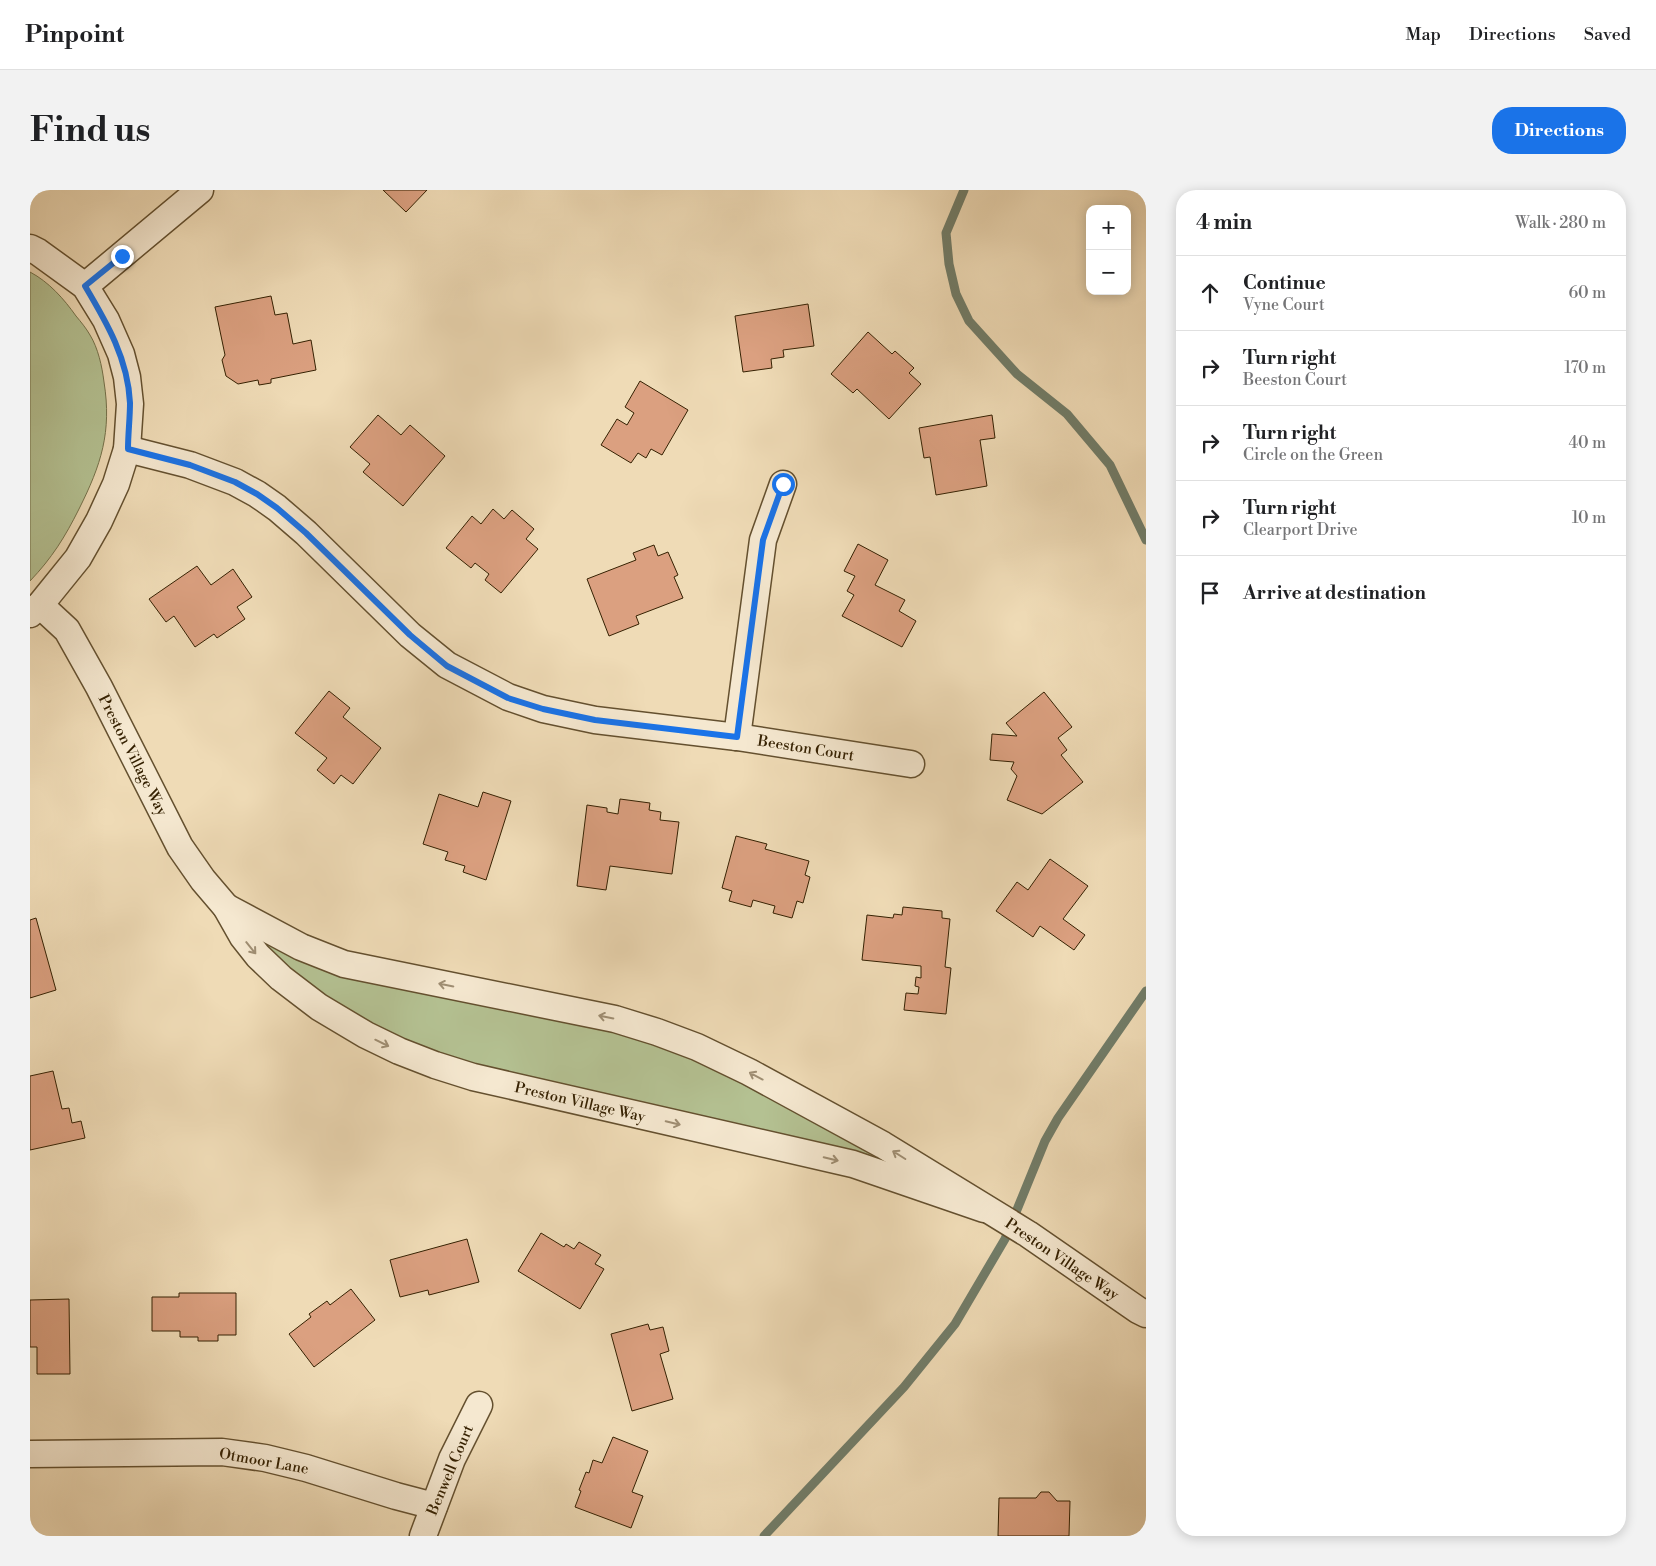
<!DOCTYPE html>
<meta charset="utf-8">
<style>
:root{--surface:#fff;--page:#f2f2f2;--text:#202124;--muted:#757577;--line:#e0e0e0;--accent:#1a73e8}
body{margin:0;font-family:"Libre Bodoni",serif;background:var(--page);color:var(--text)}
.controls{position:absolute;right:15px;top:15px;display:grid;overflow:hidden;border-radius:10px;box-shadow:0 2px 12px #0003}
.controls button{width:45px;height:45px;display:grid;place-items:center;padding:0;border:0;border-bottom:1px solid var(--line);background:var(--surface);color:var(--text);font:25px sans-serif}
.stop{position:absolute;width:15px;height:15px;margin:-11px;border:4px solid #1a73e8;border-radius:50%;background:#fff}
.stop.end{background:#1a73e8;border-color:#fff;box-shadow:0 1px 5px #0008}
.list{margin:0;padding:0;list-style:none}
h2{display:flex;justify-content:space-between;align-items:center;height:65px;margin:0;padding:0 20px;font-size:21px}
h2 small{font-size:16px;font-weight:400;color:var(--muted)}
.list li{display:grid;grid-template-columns:32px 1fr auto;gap:15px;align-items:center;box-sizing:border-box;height:75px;padding:0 20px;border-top:1px solid var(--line)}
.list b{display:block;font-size:19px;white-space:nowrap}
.list p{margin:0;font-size:16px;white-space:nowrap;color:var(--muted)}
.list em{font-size:16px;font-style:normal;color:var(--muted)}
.icon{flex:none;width:28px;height:28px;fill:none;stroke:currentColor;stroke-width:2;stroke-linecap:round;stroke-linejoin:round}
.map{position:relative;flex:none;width:1116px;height:1346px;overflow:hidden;border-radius:20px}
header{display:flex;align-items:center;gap:30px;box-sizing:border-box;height:70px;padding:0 25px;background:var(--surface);border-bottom:1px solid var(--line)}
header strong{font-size:24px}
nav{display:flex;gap:28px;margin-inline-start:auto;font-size:18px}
.intro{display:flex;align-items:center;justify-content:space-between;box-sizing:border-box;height:120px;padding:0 30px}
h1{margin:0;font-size:35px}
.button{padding:12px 22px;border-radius:20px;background:var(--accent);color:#fff;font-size:18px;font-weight:700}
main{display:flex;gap:30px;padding:0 30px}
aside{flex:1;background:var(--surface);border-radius:20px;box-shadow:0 2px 12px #0003}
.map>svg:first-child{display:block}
.green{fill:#b4c192;stroke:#74714a}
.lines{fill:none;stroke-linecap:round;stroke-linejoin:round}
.stream{stroke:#727d69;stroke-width:9}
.building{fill:#dba080;stroke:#352102}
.street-casing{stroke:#64502f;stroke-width:29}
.street{stroke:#f5e8d0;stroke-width:26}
.oneway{stroke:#9f8e73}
.route{stroke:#1a73e8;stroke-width:6}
.labels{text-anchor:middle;stroke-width:4;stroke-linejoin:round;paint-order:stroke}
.street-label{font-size:15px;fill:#352102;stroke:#f5e8d0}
</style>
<header>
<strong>Pinpoint</strong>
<nav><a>Map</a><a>Directions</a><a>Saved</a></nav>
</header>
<div class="intro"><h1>Find us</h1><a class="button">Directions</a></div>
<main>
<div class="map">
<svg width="1116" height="1346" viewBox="0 0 1116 1346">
<rect width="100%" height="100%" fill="#efdbb6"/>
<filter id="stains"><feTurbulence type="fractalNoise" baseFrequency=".004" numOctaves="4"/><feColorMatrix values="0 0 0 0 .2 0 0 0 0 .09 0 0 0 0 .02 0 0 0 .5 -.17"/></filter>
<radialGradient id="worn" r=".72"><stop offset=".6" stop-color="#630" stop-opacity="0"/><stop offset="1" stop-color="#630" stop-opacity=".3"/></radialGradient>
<!-- green -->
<g class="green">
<path d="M0,82c19,10 34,27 46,44 5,6 10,12 14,19 8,13 12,31 14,47 8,50 -3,83 -25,127 -14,28 -27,49 -49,72z"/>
<polygon points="212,734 632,851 909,996 426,874 351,844 281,804"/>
</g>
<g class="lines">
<!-- stream -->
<g class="stream">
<polyline points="934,0 916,43 919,74 926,104 939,131 987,184 1037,224 1080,275 1116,350"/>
<polyline points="734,1346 874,1197 925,1134 975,1049 1015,951 1028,928 1116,801"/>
</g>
</g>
<!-- building -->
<g class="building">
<polygon points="353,0 397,0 376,22"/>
<polygon points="241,106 245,125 257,123 263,154 281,150 286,180 241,189 241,193 229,195 228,190 208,194 196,186 192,170 195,165 185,117"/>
<polygon points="778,114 784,156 753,160 754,167 741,169 742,178 713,182 705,126"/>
<polygon points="838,142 862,164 865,161 884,178 879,183 891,194 859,229 827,199 823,203 801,184"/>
<polygon points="610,191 658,220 632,265 621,259 616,268 608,263 601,273 571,255 587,229 597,235 604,223 595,217"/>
<polygon points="348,225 371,245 380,235 415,266 373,316 333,282 340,274 320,257"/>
<polygon points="962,225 965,248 950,250 957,296 906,305 900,267 894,268 889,238"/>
<polygon points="463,319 474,329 482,320 504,339 496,349 508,359 471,403 455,390 459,384 445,373 441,378 416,358 442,326 451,334"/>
<polygon points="828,354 858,370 845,395 875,410 869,421 886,431 872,457 812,426 824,405 817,401 825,386 814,381"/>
<polygon points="624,355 628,366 638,362 648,385 644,387 653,408 606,426 609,434 579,446 557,389 606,370 603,363"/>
<polygon points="167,376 181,395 203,379 222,407 207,417 215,429 187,448 184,444 165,457 144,426 136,432 119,409"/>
<polygon points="299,501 320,518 313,527 351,558 323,594 311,585 304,594 287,580 297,568 265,543"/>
<polygon points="1014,502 1042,537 1028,548 1037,560 1031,565 1053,592 1012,624 977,610 987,586 981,579 984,572 960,570 962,544 987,546 976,533"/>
<polygon points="453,602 481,611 456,690 433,682 435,676 415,670 418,662 393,654 409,604 448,617"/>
<polygon points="590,609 620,613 619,620 631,622 630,630 649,632 642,684 580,676 576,700 547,696 557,615 577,618 577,622 588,624"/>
<polygon points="706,646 737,654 735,659 779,671 775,685 780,687 773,713 767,711 762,728 743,723 745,716 723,710 721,717 699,711 702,701 692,698"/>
<polygon points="1020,669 1058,696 1033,729 1055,745 1044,760 1010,736 1003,747 966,721 987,692 998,700"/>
<polygon points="873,717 912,721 912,728 920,729 915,777 921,778 916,824 874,820 876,803 888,804 889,797 885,796 886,787 891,788 891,776 832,770 837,725 863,728 864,724 872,725"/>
<polygon points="6,728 26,800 0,808 0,730"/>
<polygon points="23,881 32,919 39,918 42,933 51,931 55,948 0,960 0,886"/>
<polygon points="511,1043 534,1057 536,1054 544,1059 549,1052 571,1065 565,1074 574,1079 550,1119 488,1081"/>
<polygon points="437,1049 449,1092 399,1105 398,1100 370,1107 360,1070"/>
<polygon points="321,1099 345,1130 284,1177 259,1144 281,1127 279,1124 297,1111 300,1115"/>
<polygon points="149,1103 206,1103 206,1145 188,1145 188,1151 168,1151 168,1147 150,1147 150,1141 122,1141 122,1107 149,1107"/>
<polygon points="39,1109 40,1184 7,1184 7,1157 0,1157 0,1110"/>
<polygon points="618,1134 620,1140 633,1137 639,1161 630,1164 643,1209 602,1221 581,1144"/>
<polygon points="583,1247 618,1261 602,1302 613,1306 601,1338 545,1317 551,1301 549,1300 556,1282 559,1283 563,1270 572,1273"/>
<polygon points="1011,1302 1019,1302 1027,1311 1040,1311 1039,1346 968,1346 969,1308 1006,1308"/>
</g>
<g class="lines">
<!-- street casing -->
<g class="street-casing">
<g id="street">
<polyline points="0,58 8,62 55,96 76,130 91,164 97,187 100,214 97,259 86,294 69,331 48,368 10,415 0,424"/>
<polyline points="55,96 170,0"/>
<polyline points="97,259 160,275 205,292 227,304 247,318 276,343 380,445 417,475 478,507 513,519 565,530 707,547 881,574"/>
<polyline points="10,415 37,440 69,497 150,657 173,690 196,717 213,747 228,766 251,788 289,817 336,845 369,861 405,875 443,887 823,974 954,1019"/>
<polyline points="707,547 733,350 753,294"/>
<polyline points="196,717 271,757 314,774 585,829 627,842 667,857 719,882 853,955 998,1044 1108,1120 1116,1124"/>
<polyline points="0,1264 192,1262 235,1268 276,1278 366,1306 404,1316"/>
<polyline points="393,1346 422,1269 449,1215"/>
</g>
</g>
<!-- street -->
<use href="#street" class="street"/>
</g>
<!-- one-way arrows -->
<defs><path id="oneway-shaft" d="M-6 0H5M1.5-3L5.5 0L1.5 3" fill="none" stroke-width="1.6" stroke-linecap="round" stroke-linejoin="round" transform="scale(1.25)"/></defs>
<g class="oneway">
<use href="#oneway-shaft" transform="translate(221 758) rotate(51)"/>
<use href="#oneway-shaft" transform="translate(416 795) rotate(-169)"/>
<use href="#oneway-shaft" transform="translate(576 827) rotate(-169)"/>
<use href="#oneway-shaft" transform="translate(352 853) rotate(26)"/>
<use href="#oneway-shaft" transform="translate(726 886) rotate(-152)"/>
<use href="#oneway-shaft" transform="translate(643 933) rotate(13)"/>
<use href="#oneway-shaft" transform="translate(869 965) rotate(-148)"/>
<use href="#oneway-shaft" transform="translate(801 969) rotate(13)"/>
</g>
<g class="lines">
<!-- route -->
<path class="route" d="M92,66l-37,30c22,37 43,73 45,117 0,15 -2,31 -2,46l62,16 45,17 22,12 20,14 29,25 104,102 37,31 61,32 35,11 52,11 142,17 26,-197 20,-56"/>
</g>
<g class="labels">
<!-- street labels -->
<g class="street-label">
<text transform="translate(776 558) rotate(9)" y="5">Beeston Court</text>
<text transform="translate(103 565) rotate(63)" y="5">Preston Village Way</text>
<text transform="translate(550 912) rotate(13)" y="5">Preston Village Way</text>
<text transform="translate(1032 1069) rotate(34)" y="5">Preston Village Way</text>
<text transform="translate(234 1271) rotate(10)" y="5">Otmoor Lane</text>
<text transform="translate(420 1280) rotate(-67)" y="5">Benwell Court</text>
</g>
</g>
<rect width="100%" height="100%" filter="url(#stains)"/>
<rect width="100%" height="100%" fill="url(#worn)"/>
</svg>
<div class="controls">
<button>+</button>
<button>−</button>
</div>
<div class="stop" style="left:753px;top:294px"></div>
<div class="stop end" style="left:92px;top:66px"></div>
</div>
<aside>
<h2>4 min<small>Walk · 280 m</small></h2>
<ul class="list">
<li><svg class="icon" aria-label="ahead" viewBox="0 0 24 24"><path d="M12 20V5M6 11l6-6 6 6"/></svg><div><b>Continue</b><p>Vyne Court</p></div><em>60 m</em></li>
<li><svg class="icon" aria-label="right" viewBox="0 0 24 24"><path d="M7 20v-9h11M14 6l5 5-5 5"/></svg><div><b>Turn right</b><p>Beeston Court</p></div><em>170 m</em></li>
<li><svg class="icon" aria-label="right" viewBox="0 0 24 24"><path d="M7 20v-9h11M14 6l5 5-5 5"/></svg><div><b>Turn right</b><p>Circle on the Green</p></div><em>40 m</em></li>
<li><svg class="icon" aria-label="right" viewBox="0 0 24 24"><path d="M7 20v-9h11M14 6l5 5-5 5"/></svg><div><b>Turn right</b><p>Clearport Drive</p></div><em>10 m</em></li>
<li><svg class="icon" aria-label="arrive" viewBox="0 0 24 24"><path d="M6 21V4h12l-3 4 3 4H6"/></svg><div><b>Arrive at destination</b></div></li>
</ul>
</aside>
</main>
